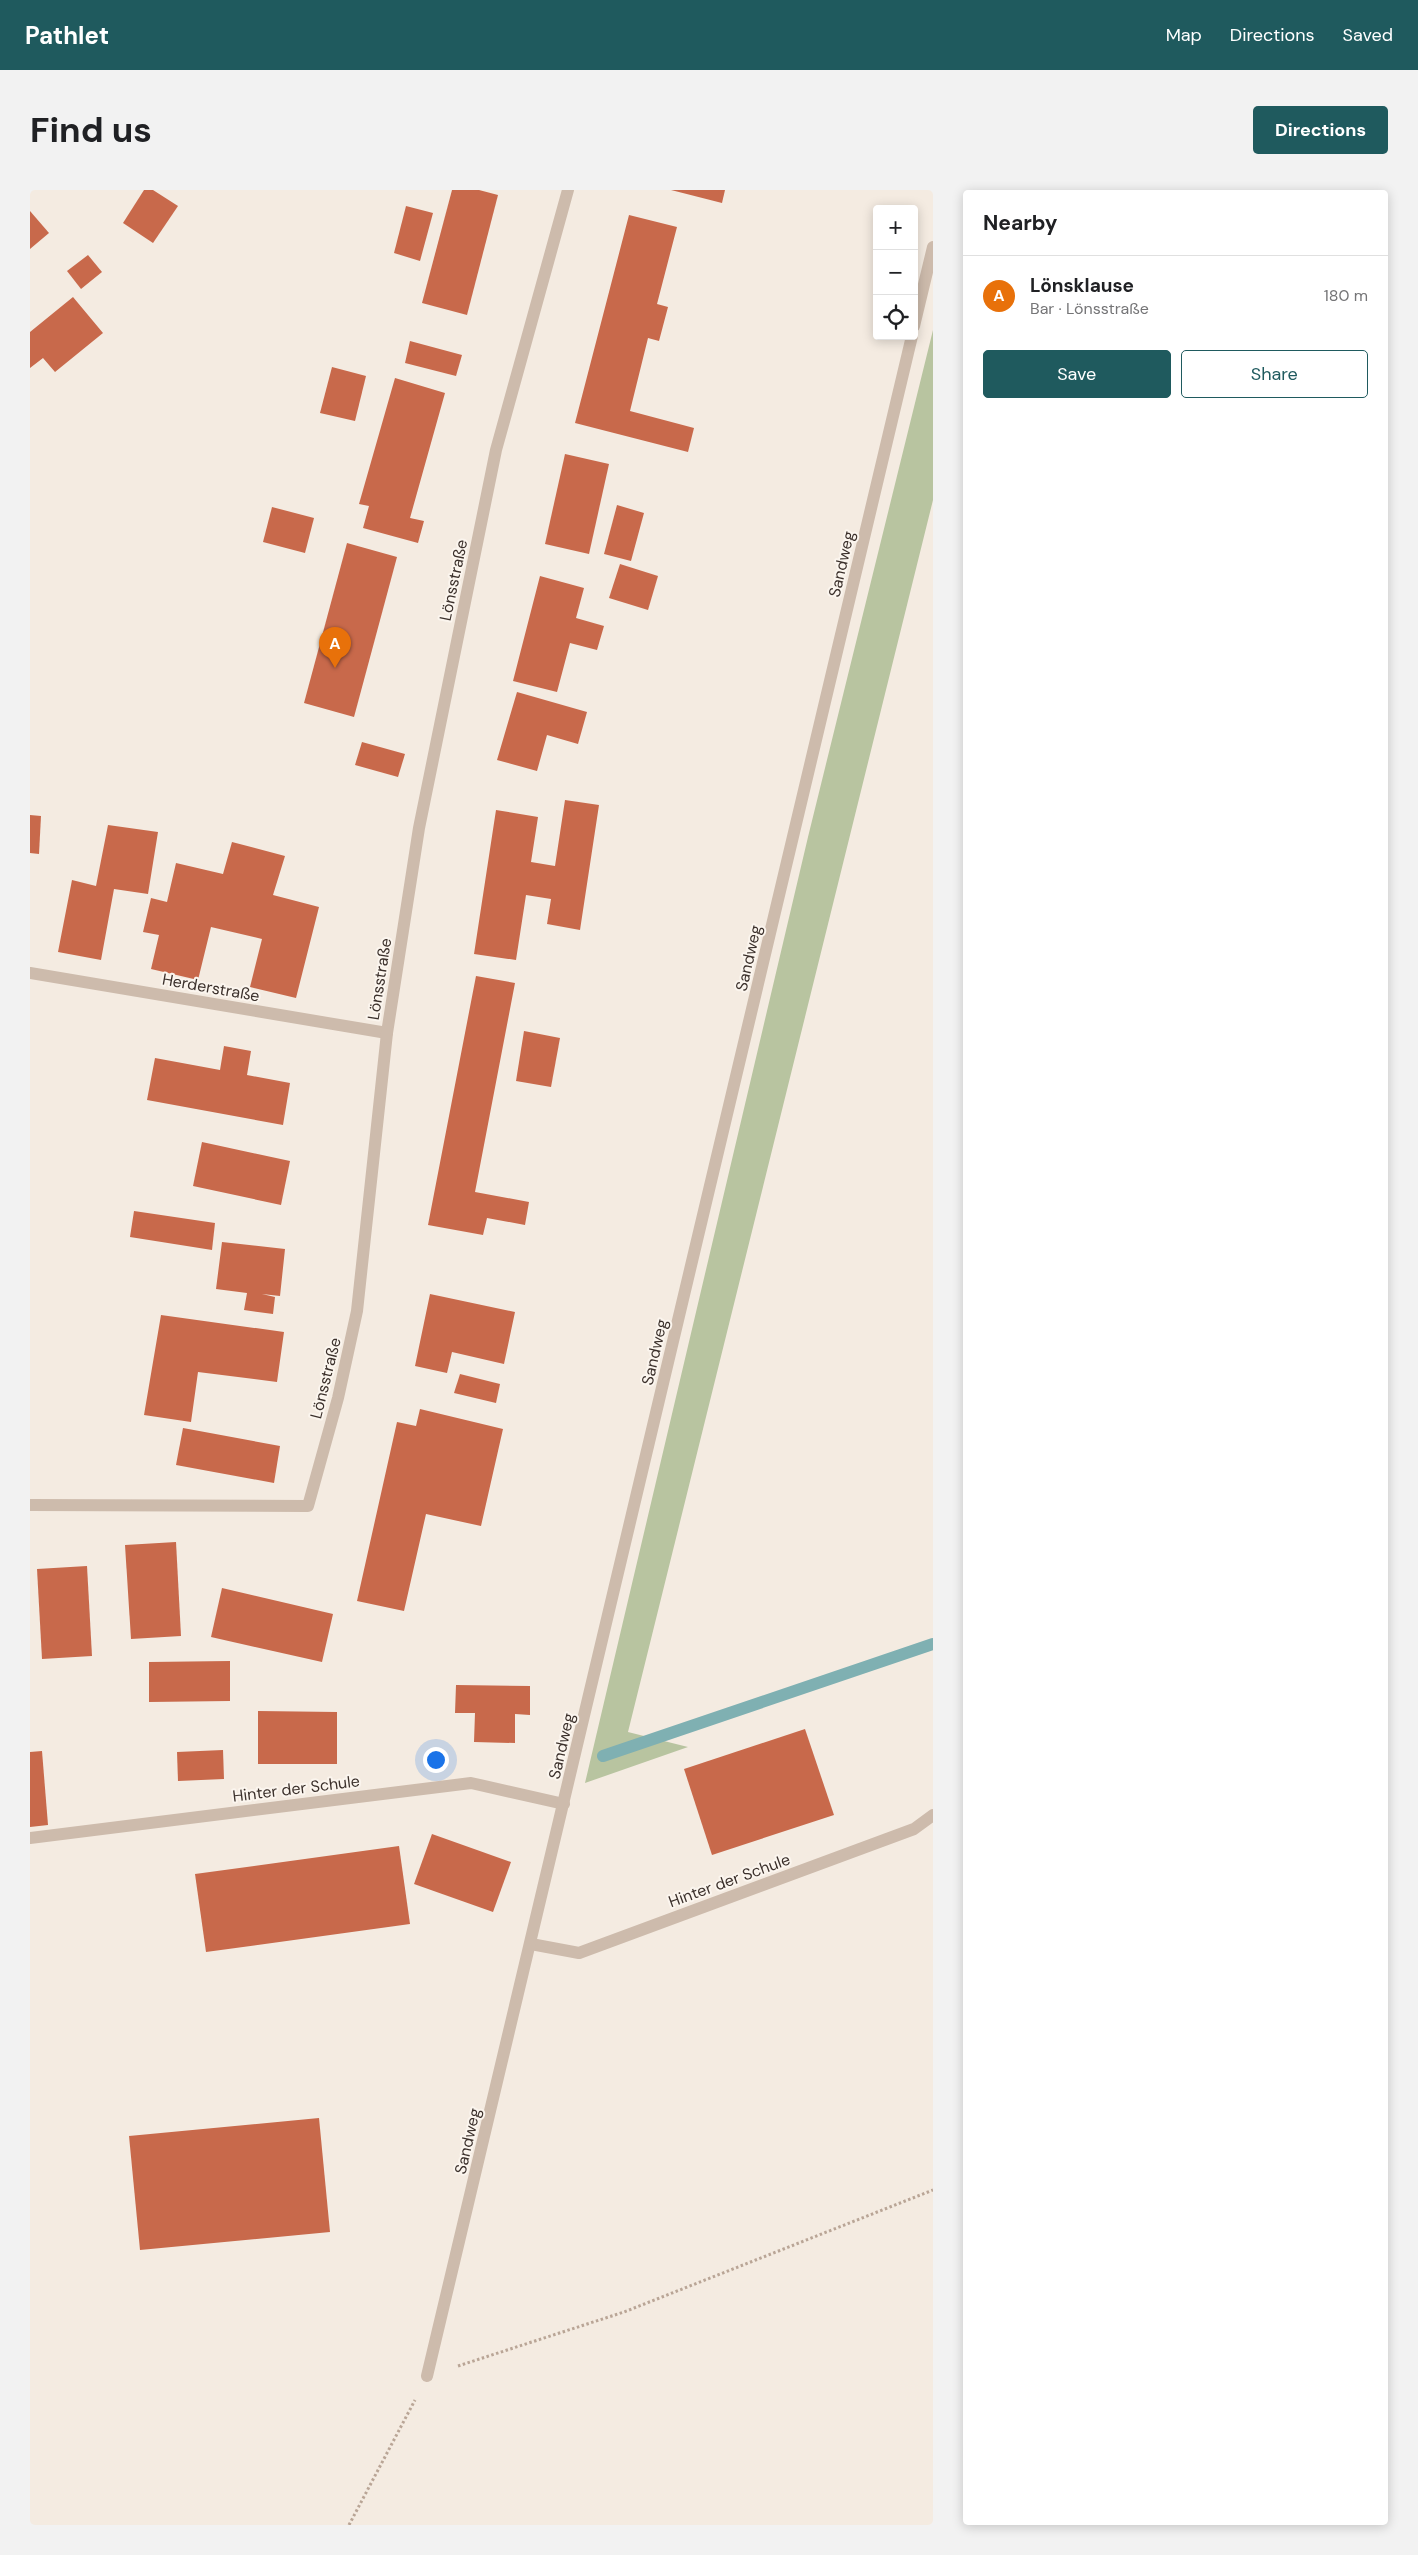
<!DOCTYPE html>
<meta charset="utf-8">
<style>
:root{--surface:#fff;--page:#f2f2f2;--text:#202124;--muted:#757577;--line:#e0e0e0;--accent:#1f5a5e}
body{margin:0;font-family:"DM Sans",sans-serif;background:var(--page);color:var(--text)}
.controls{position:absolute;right:15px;top:15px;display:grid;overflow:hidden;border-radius:5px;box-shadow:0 2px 12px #0003}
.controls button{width:45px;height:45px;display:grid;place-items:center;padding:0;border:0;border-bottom:1px solid var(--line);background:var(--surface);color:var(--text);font:25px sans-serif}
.you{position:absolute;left:405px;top:1569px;width:18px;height:18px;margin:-12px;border:4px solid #fff;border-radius:50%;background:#1a73e8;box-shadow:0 0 0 8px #1a73e833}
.badge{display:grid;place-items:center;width:32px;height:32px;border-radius:50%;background:var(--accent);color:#fff;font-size:16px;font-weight:700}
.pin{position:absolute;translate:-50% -41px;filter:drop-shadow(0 1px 2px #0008)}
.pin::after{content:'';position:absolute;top:26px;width:18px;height:15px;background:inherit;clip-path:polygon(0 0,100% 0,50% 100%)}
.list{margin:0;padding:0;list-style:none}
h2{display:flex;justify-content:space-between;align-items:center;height:65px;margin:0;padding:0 20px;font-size:21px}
h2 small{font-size:16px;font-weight:400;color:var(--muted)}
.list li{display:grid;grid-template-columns:32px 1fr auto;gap:15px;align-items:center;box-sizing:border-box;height:80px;padding:0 20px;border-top:1px solid var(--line)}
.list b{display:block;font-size:19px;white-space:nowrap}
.list p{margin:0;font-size:16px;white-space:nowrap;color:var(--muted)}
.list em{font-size:16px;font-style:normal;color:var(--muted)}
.actions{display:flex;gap:10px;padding:15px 20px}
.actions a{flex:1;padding:11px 0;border:1px solid var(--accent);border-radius:5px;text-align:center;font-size:18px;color:var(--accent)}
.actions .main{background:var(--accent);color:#fff}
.icon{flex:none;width:28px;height:28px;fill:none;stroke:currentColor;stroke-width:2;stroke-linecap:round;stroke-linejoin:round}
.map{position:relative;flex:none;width:903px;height:2335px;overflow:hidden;border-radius:5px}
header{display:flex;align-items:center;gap:30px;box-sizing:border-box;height:70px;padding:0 25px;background:var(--accent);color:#fff}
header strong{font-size:24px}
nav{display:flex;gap:28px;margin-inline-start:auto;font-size:18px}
.intro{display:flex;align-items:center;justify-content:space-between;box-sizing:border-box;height:120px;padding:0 30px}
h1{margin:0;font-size:35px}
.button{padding:12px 22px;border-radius:5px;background:var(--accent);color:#fff;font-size:18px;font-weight:700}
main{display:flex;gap:30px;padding:0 30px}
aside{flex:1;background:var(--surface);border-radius:5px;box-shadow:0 2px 12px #0003}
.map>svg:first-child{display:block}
.green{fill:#b8c4a0}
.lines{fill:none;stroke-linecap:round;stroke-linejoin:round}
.stream{stroke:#7fb0b2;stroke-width:12}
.building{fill:#c8694b}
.path{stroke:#b9a596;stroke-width:3;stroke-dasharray:2.5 2.5;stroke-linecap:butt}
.minor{stroke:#cdbbac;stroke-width:12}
.labels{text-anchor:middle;stroke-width:4;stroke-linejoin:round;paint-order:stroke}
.street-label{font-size:16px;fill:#3b302b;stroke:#fbf5ee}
</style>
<header>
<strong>Pathlet</strong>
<nav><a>Map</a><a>Directions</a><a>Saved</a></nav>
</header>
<div class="intro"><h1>Find us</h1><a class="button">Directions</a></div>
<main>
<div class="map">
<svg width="903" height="2335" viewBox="0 0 903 2335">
<rect width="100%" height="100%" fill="#f4ebe1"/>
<!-- green -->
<polygon class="green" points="903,140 903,310 598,1542 658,1557 555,1593 778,647"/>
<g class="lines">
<!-- stream -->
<polyline class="stream" points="573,1566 903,1454"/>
</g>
<!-- building -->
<g class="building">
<polygon points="114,0 123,0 148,16 123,53 93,33"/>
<polygon points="422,0 449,0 468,5 437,125 392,113"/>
<polygon points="641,0 695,0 692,13"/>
<polygon points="376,16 403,23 390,71 364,63"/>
<polygon points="0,21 19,43 0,59"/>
<polygon points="599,25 647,37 627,114 638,117 629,151 618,148 600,221 664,238 658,262 545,233"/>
<polygon points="58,65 72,82 51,99 37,81"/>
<polygon points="43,107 73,143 25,182 13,168 0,178 0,142"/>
<polygon points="380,151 432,165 426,186 375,173"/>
<polygon points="302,177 336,186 325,231 290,223"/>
<polygon points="365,188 415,203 380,328 394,331 388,353 333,338 339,316 329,314"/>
<polygon points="535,264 579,274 559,364 515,354"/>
<polygon points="587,315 614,323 601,371 574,364"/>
<polygon points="242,317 284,328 275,363 233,352"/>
<polygon points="317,353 367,367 324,527 274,513"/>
<polygon points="590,374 628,386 618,420 579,408"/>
<polygon points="510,386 554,398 546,428 574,436 567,460 540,453 527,502 483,491"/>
<polygon points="487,502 557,522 548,554 517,545 507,581 467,570"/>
<polygon points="332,552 375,564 368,587 325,575"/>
<polygon points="535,610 569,615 550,740 517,734 521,709 496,705 486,770 444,764 466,620 508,627 501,672 525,676"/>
<polygon points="0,625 11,626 9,664 0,663"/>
<polygon points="78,635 128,642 118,704 84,699 71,770 28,762 42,690 66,696"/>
<polygon points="202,652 255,666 243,705 289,717 266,808 220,797 232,749 181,737 168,790 121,779 129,745 113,742 121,708 137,712 146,673 193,684"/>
<polygon points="446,786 485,793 445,1002 499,1012 495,1035 457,1028 453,1045 398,1035"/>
<polygon points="494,841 530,848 521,897 486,891"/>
<polygon points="194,856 221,861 217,885 260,893 253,935 117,910 125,868 190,880"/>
<polygon points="172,952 260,971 251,1015 163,996"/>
<polygon points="104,1021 185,1033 182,1060 100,1047"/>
<polygon points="192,1052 255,1059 250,1106 232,1104 245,1107 243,1124 214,1120 217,1103 186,1099"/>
<polygon points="400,1104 485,1122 474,1174 422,1162 417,1183 385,1176"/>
<polygon points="131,1125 254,1142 247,1192 168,1182 161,1232 114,1225"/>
<polygon points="430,1184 470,1194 466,1213 424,1203"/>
<polygon points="390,1219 473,1239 451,1336 396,1324 374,1421 327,1411 367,1232 386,1236"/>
<polygon points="153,1238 250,1256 244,1293 146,1275"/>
<polygon points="146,1352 151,1446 101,1449 95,1355"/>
<polygon points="57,1376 62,1466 12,1469 7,1379"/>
<polygon points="192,1398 303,1424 292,1472 181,1447"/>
<polygon points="200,1471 200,1511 119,1512 119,1472"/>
<polygon points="426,1495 500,1496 500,1525 485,1524 485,1553 444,1552 445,1523 425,1523"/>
<polygon points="228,1521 307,1522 307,1574 228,1574"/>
<polygon points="775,1539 804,1625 682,1665 654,1579"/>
<polygon points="193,1560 194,1589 148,1591 147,1562"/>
<polygon points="12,1561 18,1635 0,1637 0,1562"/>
<polygon points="402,1644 481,1672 463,1722 384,1694"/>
<polygon points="369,1656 380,1734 176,1762 165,1684"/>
<polygon points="289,1928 300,2042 110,2060 99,1946"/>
</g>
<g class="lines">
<!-- path -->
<g class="path">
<polyline points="428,2176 594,2122 903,2000"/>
<polyline points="319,2335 385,2210"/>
</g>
<!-- minor -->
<g class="minor">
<polyline points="884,136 903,57"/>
<polyline points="0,783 357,843"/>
<polyline points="0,1315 278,1316 308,1208 327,1121 357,843 389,638 466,260 538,0"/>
<polyline points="0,1648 441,1593 534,1614"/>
<polyline points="501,1754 549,1763 884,1639 903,1625"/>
<polyline points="397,2186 882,146"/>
</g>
</g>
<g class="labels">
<!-- street labels -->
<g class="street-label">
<text transform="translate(811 374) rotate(-77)" y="6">Sandweg</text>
<text transform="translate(423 390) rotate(-78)" y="6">Lönsstraße</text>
<text transform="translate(718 768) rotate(-77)" y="6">Sandweg</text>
<text transform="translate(349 789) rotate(-81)" y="6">Lönsstraße</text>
<text transform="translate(181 797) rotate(10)" y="6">Herderstraße</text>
<text transform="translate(624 1162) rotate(-77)" y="6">Sandweg</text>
<text transform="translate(295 1188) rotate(-76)" y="6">Lönsstraße</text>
<text transform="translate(531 1556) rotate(-77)" y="6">Sandweg</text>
<text transform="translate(266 1598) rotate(-7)" y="6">Hinter der Schule</text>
<text transform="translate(699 1690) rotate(-20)" y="6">Hinter der Schule</text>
<text transform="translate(437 1951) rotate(-77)" y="6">Sandweg</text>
</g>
</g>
</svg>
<div class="controls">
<button>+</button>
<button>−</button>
<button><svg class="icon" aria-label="locate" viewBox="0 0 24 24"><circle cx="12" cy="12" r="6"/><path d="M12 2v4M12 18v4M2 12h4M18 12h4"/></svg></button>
</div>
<div class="you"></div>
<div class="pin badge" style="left:305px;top:478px;background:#e8710a">A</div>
</div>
<aside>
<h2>Nearby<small></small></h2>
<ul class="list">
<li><span class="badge" style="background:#e8710a">A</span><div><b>Lönsklause</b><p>Bar · Lönsstraße</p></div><em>180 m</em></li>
</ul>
<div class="actions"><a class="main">Save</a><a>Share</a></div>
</aside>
</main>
